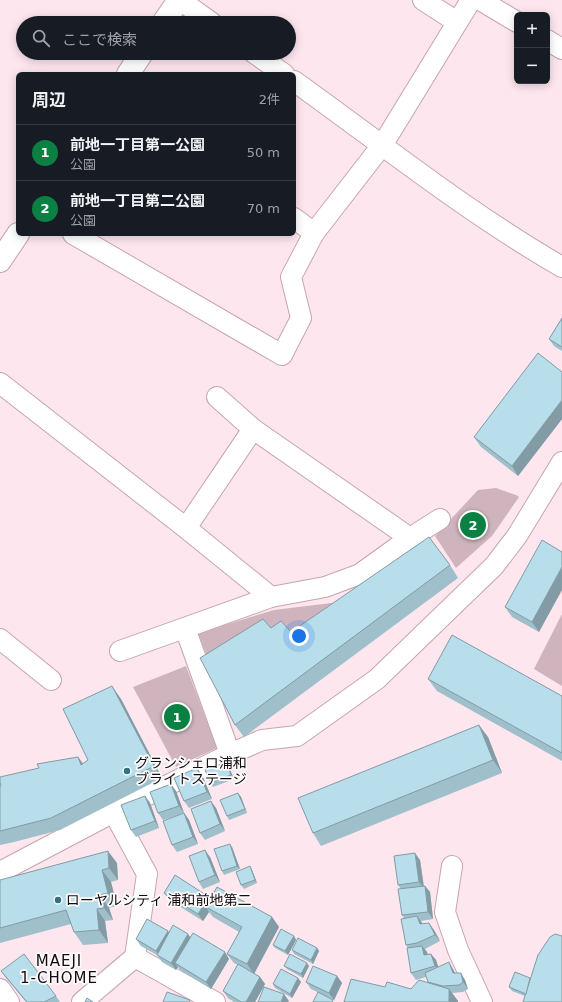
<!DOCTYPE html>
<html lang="ja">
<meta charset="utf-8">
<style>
:root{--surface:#171b24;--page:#20242c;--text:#f1f3f6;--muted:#9ea1a6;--line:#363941;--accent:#0b8043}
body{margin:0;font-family:"DejaVu Sans","Noto Sans JP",sans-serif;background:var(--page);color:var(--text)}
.controls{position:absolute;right:12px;top:12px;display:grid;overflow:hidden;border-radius:6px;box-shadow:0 2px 10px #0003}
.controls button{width:36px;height:36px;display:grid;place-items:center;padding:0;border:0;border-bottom:1px solid var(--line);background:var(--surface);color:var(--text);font:20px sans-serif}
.you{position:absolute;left:299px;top:636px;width:14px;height:14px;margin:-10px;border:3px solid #fff;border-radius:50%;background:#1a73e8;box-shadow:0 0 0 6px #1a73e833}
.badge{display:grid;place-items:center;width:26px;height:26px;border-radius:50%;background:var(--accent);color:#fff;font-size:13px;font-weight:700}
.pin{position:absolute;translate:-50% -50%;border:2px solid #fff;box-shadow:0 1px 4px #0006}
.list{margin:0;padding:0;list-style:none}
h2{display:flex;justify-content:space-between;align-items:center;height:52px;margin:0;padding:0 16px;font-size:17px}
h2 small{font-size:13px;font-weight:400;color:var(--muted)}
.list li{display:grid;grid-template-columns:26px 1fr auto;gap:12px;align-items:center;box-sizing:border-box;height:56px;padding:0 16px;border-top:1px solid var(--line)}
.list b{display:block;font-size:15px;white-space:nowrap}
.list p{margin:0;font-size:13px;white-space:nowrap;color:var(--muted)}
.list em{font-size:13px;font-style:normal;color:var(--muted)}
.icon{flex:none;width:22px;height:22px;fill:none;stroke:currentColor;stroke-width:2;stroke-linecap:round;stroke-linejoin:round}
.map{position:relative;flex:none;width:562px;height:1002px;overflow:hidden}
.search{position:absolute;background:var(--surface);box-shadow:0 2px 10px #0003;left:16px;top:16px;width:280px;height:44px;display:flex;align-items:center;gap:10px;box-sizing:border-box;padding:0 14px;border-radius:22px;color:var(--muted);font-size:15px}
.panel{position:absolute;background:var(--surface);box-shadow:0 2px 10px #0003;left:16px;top:72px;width:280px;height:164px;border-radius:6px}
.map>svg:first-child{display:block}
.green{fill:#cfb4bd}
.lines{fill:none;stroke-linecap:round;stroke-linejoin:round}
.minor-casing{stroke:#c7a4b0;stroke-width:22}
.major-casing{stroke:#c7a4b0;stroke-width:24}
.minor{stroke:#fff;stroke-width:20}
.major{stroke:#fff;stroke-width:22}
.wall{fill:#9fbfca}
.shaded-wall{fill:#829ba4}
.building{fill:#b9deeb;stroke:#829ba4}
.poi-dot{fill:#327286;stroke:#fbfbfb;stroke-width:1.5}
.labels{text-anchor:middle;stroke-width:3.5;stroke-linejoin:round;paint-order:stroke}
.poi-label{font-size:14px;fill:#170b0f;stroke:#fbfbfb;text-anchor:start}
.neighbourhood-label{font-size:15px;letter-spacing:1px;fill:#170b0f;stroke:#fbfbfb}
</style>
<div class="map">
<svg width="562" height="1002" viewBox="0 0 562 1002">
<rect width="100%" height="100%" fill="#fde6ee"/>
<!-- green -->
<g class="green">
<polygon points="496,488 516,495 519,497 492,536 456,568 435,536 478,490"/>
<polygon points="356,600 301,633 276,626 209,661 198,633 274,610"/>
<polygon points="562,614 562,686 534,669"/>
<polygon points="186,666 217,748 176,767 133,687"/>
</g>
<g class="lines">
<!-- minor casing -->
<g class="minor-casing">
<g id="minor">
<polyline points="180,0 212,23"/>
<polyline points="423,0 457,22"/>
<polyline points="480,0 517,22"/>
<polyline points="547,40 562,49"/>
<polyline points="254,53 284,74"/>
<path d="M294,81c88,63 174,132 268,186"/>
<polyline points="294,218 314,233 383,144 471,0"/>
<polyline points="73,234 282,355 301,318 291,277 314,233"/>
<polyline points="0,383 186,528 271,597 120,651"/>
<polyline points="217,397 253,429 410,538"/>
<polyline points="186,528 253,429"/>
<polyline points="271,597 325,587 360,574 410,538 440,519"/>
<polyline points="185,628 230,754"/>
<polyline points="0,639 51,680"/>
<polyline points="452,866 445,912 458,950 482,1002"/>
<polyline points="0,872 112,813 230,754 262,740 297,736 377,679 494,566 517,536 562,462"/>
<polyline points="135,957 215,1002"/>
<polyline points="0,989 9,1002"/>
<polyline points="82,1002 135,957 147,874 114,813"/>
</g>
</g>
<!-- major casing -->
<g class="major-casing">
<g id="major">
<polyline points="163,23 179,0"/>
<polyline points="128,74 142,53"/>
<polyline points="0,261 18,234"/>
</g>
</g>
<!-- minor -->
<use href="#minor" class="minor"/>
<!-- major -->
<use href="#major" class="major"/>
</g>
<!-- wall -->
<g class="wall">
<polygon points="562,318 562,351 554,346 549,339"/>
<polygon points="562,372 562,419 518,476 481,447 474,437"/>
<polygon points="562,552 539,632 512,617 505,607"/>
<polygon points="450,565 458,578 244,737 235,725 271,628 291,632"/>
<polygon points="428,679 562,696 562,761 437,691"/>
<polygon points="121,699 162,778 60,830 14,842 0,845 0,787 39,768 78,757 83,764 88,760"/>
<polygon points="488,737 502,773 321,846 313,833"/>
<polygon points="226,762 228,765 234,779 213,787 211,783"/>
<polygon points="197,768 202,775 212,799 189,808 184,801"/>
<polygon points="176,791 184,813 163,820 158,813"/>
<polygon points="238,793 241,797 247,813 229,820 227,816"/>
<polygon points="145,796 150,803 159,828 136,837 131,830"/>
<polygon points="216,808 225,831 205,840 200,833"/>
<polygon points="184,813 189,820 198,844 177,852 172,845"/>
<polygon points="232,847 240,869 224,875 222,871"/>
<polygon points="210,857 220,882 203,889 199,882"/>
<polygon points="420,860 424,886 425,886 430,892 433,919 421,921 423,924 434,930 440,941 425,949 427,952 428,954 431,954 436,960 438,967 453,969 455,973 465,980 468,989 463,992 452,993 458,1001 385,987 411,989 429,983 426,977 416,980 411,973 408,948 406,945 404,918 402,915 401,889 398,885"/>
<polygon points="117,863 118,880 111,882 117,906 109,908 113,920 105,921 108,943 83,945 74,932 71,924 0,943 0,880"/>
<polygon points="252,870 257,883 244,889 241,885"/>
<polygon points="164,893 209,897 211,899 272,917 279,927 254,973 260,977 265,984 255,1002 234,1002 228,998 223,991 238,965 234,963 227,954 239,932 213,917 209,912 203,921 169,900"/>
<polygon points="168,931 169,933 190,937 229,959 211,989 180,970 178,967 176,970 162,962 157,955 141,946 136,939"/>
<polygon points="294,936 296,940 288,955 275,948 273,945"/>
<polygon points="317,948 319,951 313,964 294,954 292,950"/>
<polygon points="284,966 309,966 303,978 287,969"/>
<polygon points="1,971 56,996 60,1002 26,1002 6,978"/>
<polygon points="337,976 342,983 334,1000 311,989 306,982"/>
<polygon points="530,978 525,996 512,991 509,987"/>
<polygon points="301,982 292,998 275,988 273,984"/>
</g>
<!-- shaded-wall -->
<g class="shaded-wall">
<polygon points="562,400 562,419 518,476 512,466"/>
<polygon points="562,567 562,590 539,632 532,622"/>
<polygon points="112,686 121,699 162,778 154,766"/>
<polygon points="479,725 488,737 502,773 493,760"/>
<polygon points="78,757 87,769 81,765"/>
<polygon points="226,762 228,765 234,779 231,775"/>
<polygon points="197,768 202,775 212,799 207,792"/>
<polygon points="171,784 176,791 184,813 179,806"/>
<polygon points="238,793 241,797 247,813 245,809"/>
<polygon points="145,796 150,803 159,828 155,821"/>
<polygon points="211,801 216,808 225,831 220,824"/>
<polygon points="184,813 189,820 198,844 193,837"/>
<polygon points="230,844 232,847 240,869 237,866"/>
<polygon points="205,850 210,857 220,882 215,875"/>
<polygon points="108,851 117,863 118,880 109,868"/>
<polygon points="415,853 420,860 424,889 419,882"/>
<polygon points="250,866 252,870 257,883 255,880"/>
<polygon points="102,870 111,882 117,906 108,893"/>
<polygon points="425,886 430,892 433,919 428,912"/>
<polygon points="100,895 109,908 113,920 104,908"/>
<polygon points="209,897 214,903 206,907 209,912 203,921 198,914"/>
<polygon points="97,909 105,921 108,943 99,930"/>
<polygon points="417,916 422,923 425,931 420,924"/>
<polygon points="272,917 279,927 254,974 247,964"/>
<polygon points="429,923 434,930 440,941 435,935"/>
<polygon points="168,931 172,937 161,957 156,951"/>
<polygon points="188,934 193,941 175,963 178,967 176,970 171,963"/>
<polygon points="294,936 296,940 288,955 285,951"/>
<polygon points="422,946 427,952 429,962 424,955"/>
<polygon points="317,948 319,951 313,964 311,960"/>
<polygon points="225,952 229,959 211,989 206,982"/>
<polygon points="431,954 436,960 440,972 435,966"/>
<polygon points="449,962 453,969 458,980 453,973"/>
<polygon points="307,963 309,966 303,978 301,974"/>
<polygon points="461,973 465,980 468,989 463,982"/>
<polygon points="337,976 342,983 334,1000 329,993"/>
<polygon points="260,977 265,984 255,1002 246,1002"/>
<polygon points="298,978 301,982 292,998 290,994"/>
<polygon points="449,989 458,1001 458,1002 449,1002"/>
<polygon points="284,994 289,1001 288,1002 281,1002"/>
</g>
<!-- building -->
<g class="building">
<polygon points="562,318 562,347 549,339"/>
<polygon points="538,353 562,372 562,400 512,466 474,437"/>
<polygon points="429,537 450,565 235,725 200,658 263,619 271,628 281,621 291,632"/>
<polygon points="542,540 562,552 562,567 532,622 505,607"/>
<polygon points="452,635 562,696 562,753 428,679"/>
<polygon points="112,686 154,766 51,818 0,831 0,787 1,786 0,782 0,777 39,768 37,764 78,757 81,765 88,760 63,709"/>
<polygon points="479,725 493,760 313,833 298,798"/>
<polygon points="226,762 231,775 211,783 205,770"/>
<polygon points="197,768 207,792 184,801 174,778"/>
<polygon points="171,784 179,806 158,813 150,792"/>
<polygon points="238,793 245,809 227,816 220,800"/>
<polygon points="145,796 155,821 131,830 121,805"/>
<polygon points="211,801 220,824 200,833 191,809"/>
<polygon points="184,813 193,837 172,845 163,821"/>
<polygon points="230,844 237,866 222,871 214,849"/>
<polygon points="205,850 215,875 199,882 189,856"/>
<polygon points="108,851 109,868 102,870 108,893 100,895 104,908 97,909 99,930 74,932 66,910 0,928 0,880"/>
<polygon points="415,853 419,882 398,885 394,856"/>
<polygon points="250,866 255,880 241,885 236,872"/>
<polygon points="175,875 209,897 198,914 164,893"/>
<polygon points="425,886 428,912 402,915 398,889"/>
<polygon points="217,887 272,917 247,964 227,954 242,927 206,907"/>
<polygon points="417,916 420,924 429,923 435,935 417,943 406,945 401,919"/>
<polygon points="147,919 168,931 156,951 136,939"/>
<polygon points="173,925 188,934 171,963 157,955"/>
<polygon points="281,929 294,936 285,951 273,945"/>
<polygon points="193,933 225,952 206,982 175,963"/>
<polygon points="555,934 562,936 562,1002 523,1002 538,955 550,937"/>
<polygon points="298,938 317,948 311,960 292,950"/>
<polygon points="422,946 424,955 431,954 435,966 411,973 407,948"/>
<polygon points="24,954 56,996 44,1002 27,1002 1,971"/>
<polygon points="290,954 307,963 301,974 284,966"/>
<polygon points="449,962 453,973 461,973 463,982 459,985 443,986 428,982 425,973"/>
<polygon points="238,964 260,977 246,1002 241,1002 223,991"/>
<polygon points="313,966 337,976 329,993 306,982"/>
<polygon points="281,969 298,978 290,994 273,984"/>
<polygon points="515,972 530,978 526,994 509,987"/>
<polygon points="351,979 385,987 387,982 411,989 419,980 449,989 449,1002 344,1002"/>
<polygon points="264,987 284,994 281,1002 258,1002"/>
<polygon points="167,992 190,1000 189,1002 163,1002"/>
<polygon points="318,992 333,1000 332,1002 313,1002"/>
<polygon points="87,998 93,1002 85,1002"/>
</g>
<!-- markers -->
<g class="poi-dot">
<circle cx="127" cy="771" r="4"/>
<circle cx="58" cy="900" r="4"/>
</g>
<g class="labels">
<!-- poi labels -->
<g class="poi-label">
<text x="135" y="768">グランシェロ浦和<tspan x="135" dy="16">ブライトステージ</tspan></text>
<text x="66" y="905">ローヤルシティ 浦和前地第二</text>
</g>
<!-- neighbourhood labels -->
<g class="neighbourhood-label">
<text x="59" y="966">MAEJI<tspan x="59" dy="17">1-CHOME</tspan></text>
</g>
</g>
</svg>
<div class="controls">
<button>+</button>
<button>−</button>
</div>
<div class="you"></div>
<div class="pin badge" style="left:177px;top:717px">1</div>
<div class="pin badge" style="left:473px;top:525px">2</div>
<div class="search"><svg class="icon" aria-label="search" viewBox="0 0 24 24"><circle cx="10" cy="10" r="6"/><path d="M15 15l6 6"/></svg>ここで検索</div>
<section class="panel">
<h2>周辺<small>2件</small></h2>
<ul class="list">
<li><span class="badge">1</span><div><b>前地一丁目第一公園</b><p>公園</p></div><em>50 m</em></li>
<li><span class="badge">2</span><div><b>前地一丁目第二公園</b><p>公園</p></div><em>70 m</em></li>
</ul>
</section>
</div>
